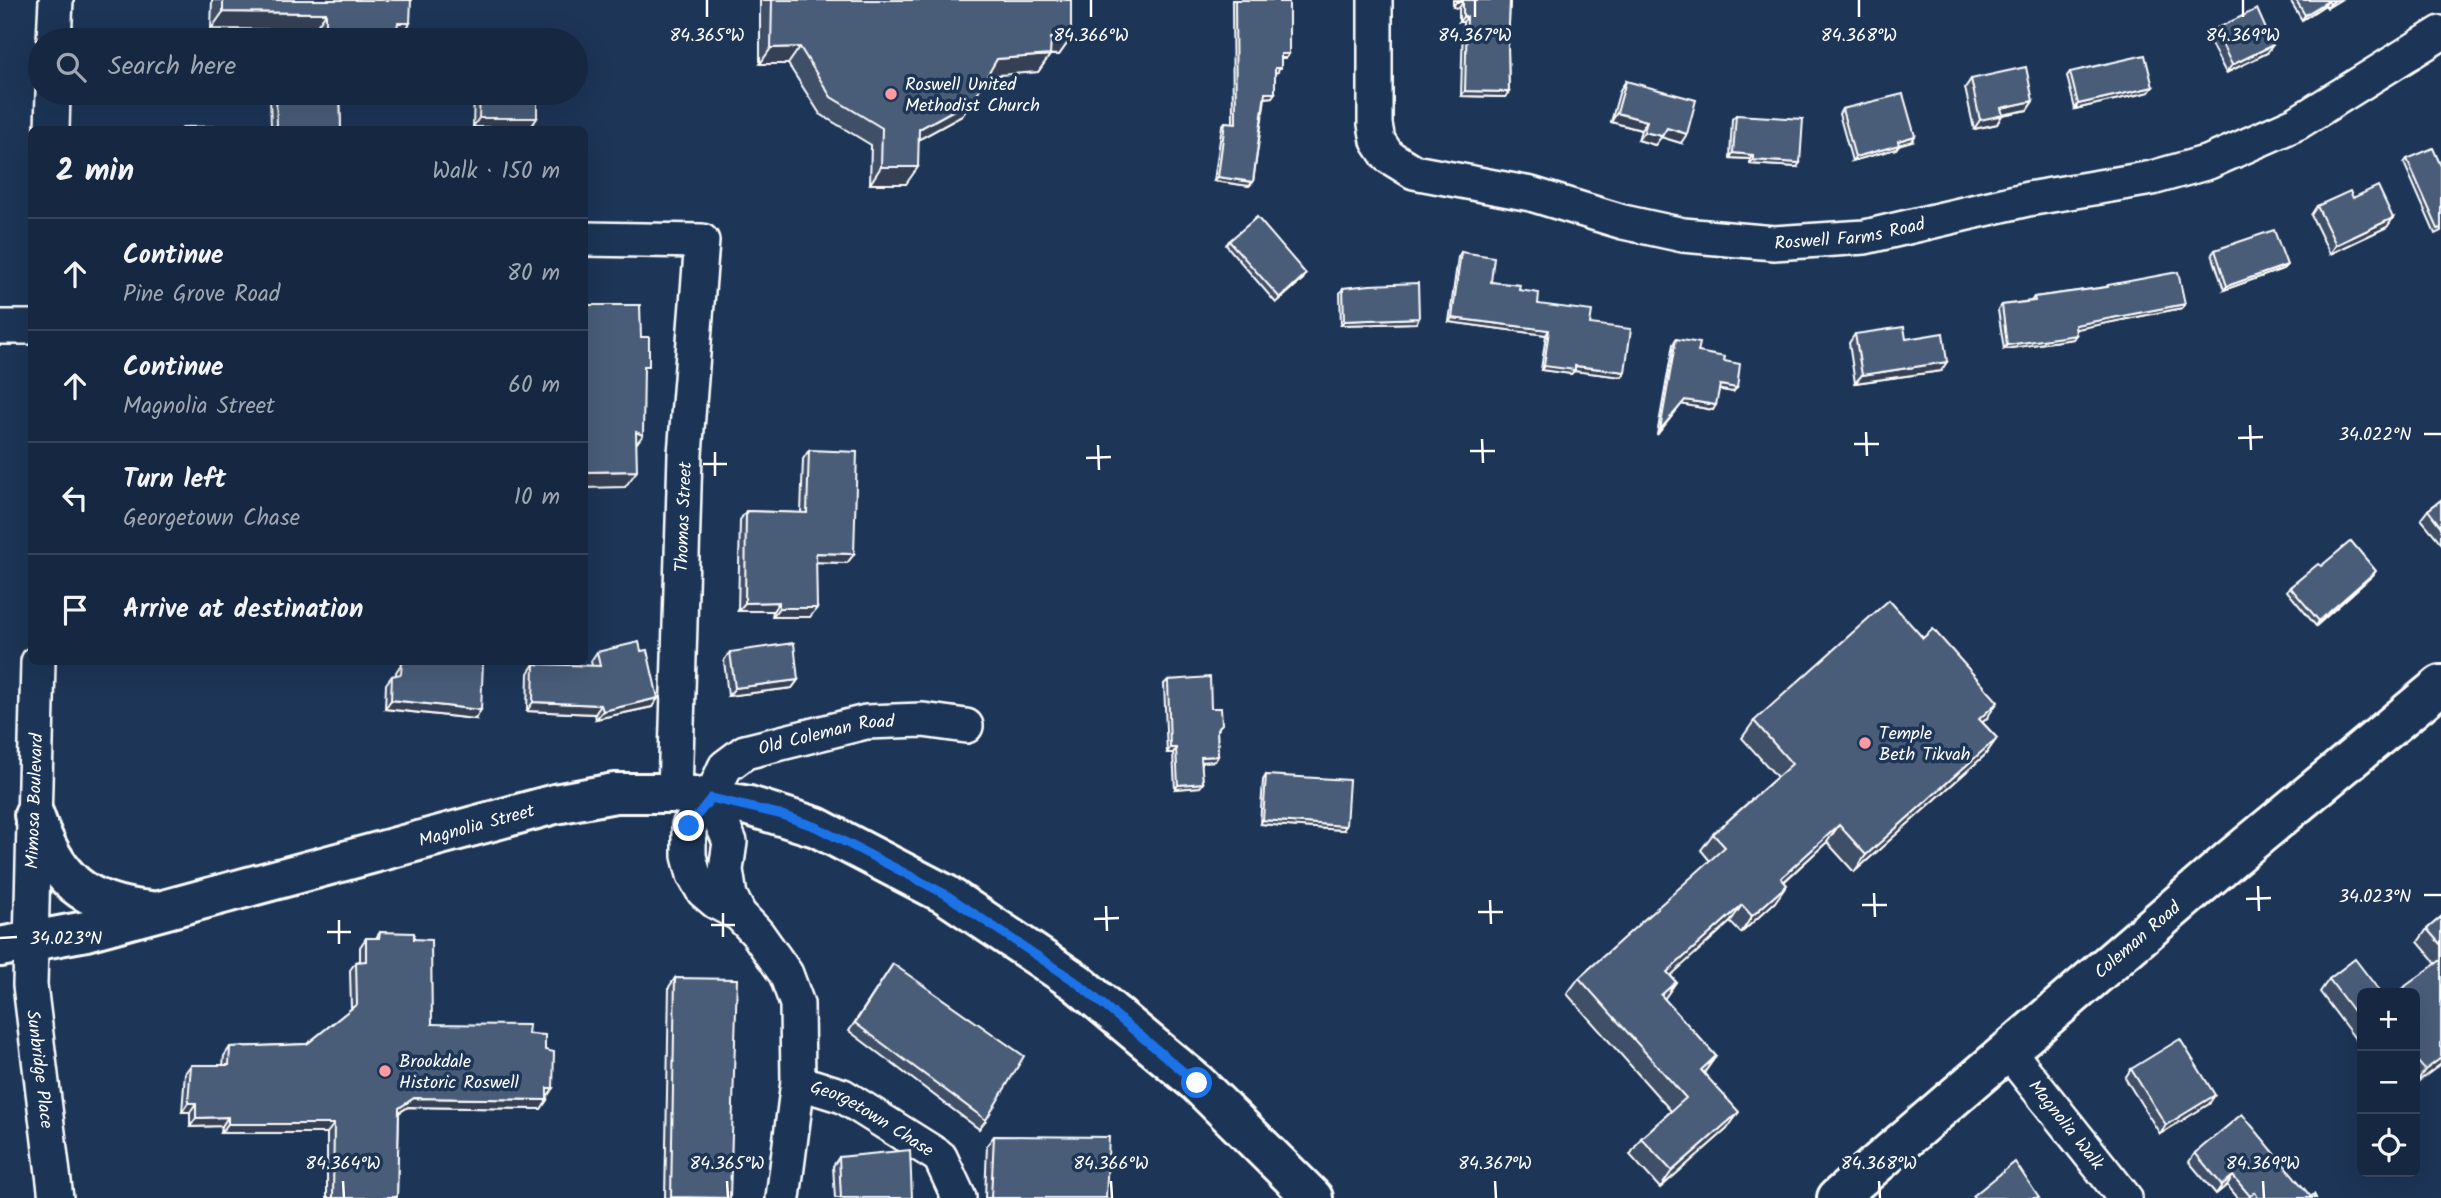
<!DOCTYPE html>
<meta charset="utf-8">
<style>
:root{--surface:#162841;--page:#23344c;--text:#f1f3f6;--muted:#9ea6b1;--line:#35445a}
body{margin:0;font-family:Kalam,sans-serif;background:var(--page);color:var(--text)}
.controls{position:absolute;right:21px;bottom:21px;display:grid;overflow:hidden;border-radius:10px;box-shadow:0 7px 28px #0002}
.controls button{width:63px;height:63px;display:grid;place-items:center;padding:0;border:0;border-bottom:2px solid var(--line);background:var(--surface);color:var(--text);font:35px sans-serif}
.stop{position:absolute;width:21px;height:21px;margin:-16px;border:5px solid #1a73e8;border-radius:50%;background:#fff}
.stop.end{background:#1a73e8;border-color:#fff;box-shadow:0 2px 7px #0008}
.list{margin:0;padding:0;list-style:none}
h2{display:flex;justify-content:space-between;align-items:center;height:91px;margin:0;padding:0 28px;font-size:30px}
h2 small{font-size:23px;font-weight:400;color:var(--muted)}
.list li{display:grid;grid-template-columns:46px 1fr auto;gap:21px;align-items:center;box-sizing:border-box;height:112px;padding:0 28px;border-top:2px solid var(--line)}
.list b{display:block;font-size:26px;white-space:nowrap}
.list p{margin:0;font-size:23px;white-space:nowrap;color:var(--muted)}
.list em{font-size:23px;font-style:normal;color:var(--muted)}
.icon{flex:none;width:38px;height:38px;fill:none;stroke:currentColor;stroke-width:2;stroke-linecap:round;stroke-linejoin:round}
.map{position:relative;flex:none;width:2441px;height:1198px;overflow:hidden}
.search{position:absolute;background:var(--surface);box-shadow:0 7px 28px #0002;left:28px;top:28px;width:560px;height:77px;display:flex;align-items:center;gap:18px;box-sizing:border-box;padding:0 24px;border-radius:38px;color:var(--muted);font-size:26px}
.panel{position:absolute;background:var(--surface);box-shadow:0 7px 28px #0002;left:28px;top:126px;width:560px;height:539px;border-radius:10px}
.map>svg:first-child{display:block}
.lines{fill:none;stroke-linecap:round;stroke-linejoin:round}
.street-casing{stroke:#fff;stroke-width:38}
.secondary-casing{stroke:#fff;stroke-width:44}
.street{stroke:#1d3557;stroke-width:33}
.secondary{stroke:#1d3557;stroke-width:38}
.wall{fill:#405068;stroke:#fff;stroke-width:2}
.shaded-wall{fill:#344155;stroke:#fff;stroke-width:2}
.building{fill:#4a5d79;stroke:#fff;stroke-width:2}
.route{stroke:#1a73e8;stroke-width:9}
.ticks{fill:none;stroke:#fff;stroke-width:2.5}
.poi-dot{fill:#ff9aa2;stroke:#1d3557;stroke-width:2.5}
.labels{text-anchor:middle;stroke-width:7;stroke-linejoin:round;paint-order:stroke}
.poi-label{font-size:18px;fill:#fff;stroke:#1d3557;text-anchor:start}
.street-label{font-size:18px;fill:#fff;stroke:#1d3557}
.ticks-label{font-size:18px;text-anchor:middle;fill:#fff;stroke:#1d3557;stroke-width:7;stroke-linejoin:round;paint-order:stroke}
</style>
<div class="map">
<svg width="2441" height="1198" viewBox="0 0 2441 1198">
<rect width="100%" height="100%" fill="#1d3557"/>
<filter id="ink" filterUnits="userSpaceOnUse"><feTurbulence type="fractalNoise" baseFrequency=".0143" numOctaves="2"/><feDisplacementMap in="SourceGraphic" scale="14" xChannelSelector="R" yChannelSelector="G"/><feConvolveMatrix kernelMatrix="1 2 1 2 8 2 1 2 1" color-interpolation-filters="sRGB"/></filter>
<g filter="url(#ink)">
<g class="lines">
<!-- street casing -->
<g class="street-casing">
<g id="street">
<path id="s1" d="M1375,0v124l3,17 10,15 26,16 117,22 92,28 60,13 91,8 91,-6 163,-38 124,-21 57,-16 88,-39 144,-90"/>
<polyline points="54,40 56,0"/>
<polyline points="52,130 53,93"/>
<polyline points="584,239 702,241 685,454 675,793"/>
<polyline points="0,327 32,327"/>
<path id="s2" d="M38,662l-8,323 26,213"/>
<path id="s3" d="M711,798l19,44 -4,28 4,26 9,18 18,19 29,41 11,30 1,78 45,14 97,61 19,41"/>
<path id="s4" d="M739,914l-23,-12 -13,-11 -9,-16 -5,-19v-30l22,-28 14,-31 20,-15 121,-30 57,-2 43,6"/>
<path id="s5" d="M2008,1051l117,147"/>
<polyline points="783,1198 798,1082"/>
</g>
</g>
<!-- secondary casing -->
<g class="secondary-casing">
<g id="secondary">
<path d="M34,815c22,64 48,89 116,96"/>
<path id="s6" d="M0,947l86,-16 469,-127 60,-11h60l74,13 67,21 129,67 131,88 121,101 116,115"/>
<path id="s7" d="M1837,1198l395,-340 209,-173"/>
</g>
</g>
<!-- street -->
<use href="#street" class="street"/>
<!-- secondary -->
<use href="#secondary" class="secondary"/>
</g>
<!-- wall -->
<g class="wall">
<polygon points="212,0 411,0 399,40 315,40 314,30 211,29"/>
<polygon points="760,0 1071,0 1071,38 1059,55 1050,55 1038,72 987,75 974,99 962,116 919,139 906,184 870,184 871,145 820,114 788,64 760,64"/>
<polygon points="1232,0 1280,0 1286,58 1281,58 1278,72 1275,73 1272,97 1265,98 1253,182 1249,186 1214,181 1222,126 1225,122 1233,123"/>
<polygon points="1453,0 1510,0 1508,47 1509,92 1505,97 1461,96 1463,22 1459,22 1459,8 1453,7"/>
<polygon points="2290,0 2340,0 2327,8 2325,5 2302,20"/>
<polygon points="2215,29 2267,53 2226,73 2208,38"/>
<polygon points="2070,72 2149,92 2075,109 2067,76"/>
<polygon points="1971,79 2033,101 2027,110 2002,115 1997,124 1974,129 1965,88"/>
<polygon points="1626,81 1681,143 1661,137 1655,145 1638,140 1641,130 1611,122 1620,90"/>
<polygon points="274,93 340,93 341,130 181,130 183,127 271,126 270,98"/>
<polygon points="474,93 537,93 537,118 531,127 473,127"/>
<polygon points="1842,109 1912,141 1899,144 1896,149 1852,161 1839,114"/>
<polygon points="1736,115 1797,167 1750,164 1750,159 1730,158 1732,119"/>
<polygon points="2407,159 2441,166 2441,231 2435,234 2404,163"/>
<polygon points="2353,198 2393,218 2387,227 2330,254 2311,215 2317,206"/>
<polygon points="1229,241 1303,279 1276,303 1226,245"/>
<polygon points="2215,250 2287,265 2283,269 2224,290 2212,254"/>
<polygon points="1461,252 1491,282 1519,290 1538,304 1590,324 1625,372 1622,377 1574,371 1571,374 1541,370 1546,335 1449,322 1458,257"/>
<polygon points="2108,285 2185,304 2182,308 2075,329 2073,339 2004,349 1998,310 2002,305 2031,301 2034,297 2106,287"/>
<polygon points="1343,288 1419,318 1416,323 1341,325 1340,293"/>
<polygon points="1855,334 1906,339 1941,371 1855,383 1849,343"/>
<polygon points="1676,339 1698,352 1724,361 1733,392 1719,389 1713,410 1681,404 1657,435 1673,344"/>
<polygon points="809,450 854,554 847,563 816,562 810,617 772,617 773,611 738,611 740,520 746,511 801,513 803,459"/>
<polygon points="2441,500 2441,543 2421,519 2428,510"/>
<polygon points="2321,566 2373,575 2316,626 2287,591 2290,587"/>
<polygon points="641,651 658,698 652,707 596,719 595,714 527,711 528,673 534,664 592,666 591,661 597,652"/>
<polygon points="730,652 798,680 792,688 728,696 724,660"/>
<polygon points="402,663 475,719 385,709 386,684 392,676 396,675 396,672"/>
<polygon points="1168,680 1211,708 1219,729 1217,731 1218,756 1215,761 1201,762 1203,783 1200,787 1175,789 1173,753 1167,753 1164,684"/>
<polygon points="1986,719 1982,722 1997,738 1985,755 1854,872 1827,842 1784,882 1775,902 1741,933 1730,922 1670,975 1676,982 1664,999 1716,1056 1704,1073 1727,1129 1660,1188 1630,1155 1641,1138 1671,1111 1567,994 1579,978 1710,861 1701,850 1713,834 1777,777 1742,738 1754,721"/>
<polygon points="1266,775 1343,830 1260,824 1263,780"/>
<polygon points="2441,917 2441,1064 2416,1083 2415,993 2436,963 2418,942 2427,929"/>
<polygon points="380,932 414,939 432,1024 528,1034 547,1097 547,1100 541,1109 408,1107 399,1113 397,1197 396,1198 327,1198 327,1133 221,1133 222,1126 190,1127 190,1112 182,1112 185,1073 191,1065 223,1065 224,1056 230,1047 307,1044 351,1009 350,970 356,962 360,961 360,947 366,938 376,938"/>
<polygon points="893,964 986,1120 979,1129 849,1031"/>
<polygon points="675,978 730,1198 665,1198 669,987"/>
<polygon points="2329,979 2362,993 2362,1048 2320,992"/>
<polygon points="2131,1069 2209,1104 2160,1134 2125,1078"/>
<polygon points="994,1136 1106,1198 985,1198 987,1145"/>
<polygon points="2195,1153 2311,1197 2316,1198 2238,1198 2227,1185 2216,1194 2189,1162"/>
<polygon points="839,1157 912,1198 835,1198 833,1166"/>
</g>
<!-- shaded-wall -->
<g class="shaded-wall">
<polygon points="2335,0 2340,0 2327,8 2330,4"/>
<polygon points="2328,1 2325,5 2302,20 2305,15"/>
<polygon points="1456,2 1463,2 1459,8 1453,7"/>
<polygon points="223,12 326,13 314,30 211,29"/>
<polygon points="1463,17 1467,17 1463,22 1459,22"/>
<polygon points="398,23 410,23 399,40 317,40 326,27"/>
<polygon points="1051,38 1071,38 1059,55 1039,54"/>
<polygon points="2273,45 2267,53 2226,73 2232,65"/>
<polygon points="800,47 788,64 760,64 771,48"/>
<polygon points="1281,54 1289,54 1286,58 1278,58"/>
<polygon points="1050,55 1038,72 985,76 997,59"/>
<polygon points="2153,87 2149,92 2075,109 2078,104"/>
<polygon points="1465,91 1509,92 1505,97 1461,96"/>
<polygon points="1265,93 1275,93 1272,97 1262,98"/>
<polygon points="974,99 962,116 907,146 919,129"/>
<polygon points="2033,101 2027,110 2002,115 1997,124 1974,129 1980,120 2001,108"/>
<polygon points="1617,113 1647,121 1641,130 1611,122"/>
<polygon points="479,118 537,118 531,127 473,127"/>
<polygon points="1667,128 1687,134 1681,143 1661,137"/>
<polygon points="1644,132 1662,136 1655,145 1638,140"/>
<polygon points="1915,136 1912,141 1895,146 1898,141"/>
<polygon points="1899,145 1896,149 1852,161 1855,157"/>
<polygon points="1733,153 1753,155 1750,159 1730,158"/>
<polygon points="1753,160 1800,163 1797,167 1750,164"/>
<polygon points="881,167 918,167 906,184 870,184"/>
<polygon points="1218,177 1253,182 1249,186 1214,181"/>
<polygon points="2393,218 2387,227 2330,254 2336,245"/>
<polygon points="2287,265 2283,269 2224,290 2227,286"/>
<polygon points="1306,274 1303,279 1276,303 1280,298"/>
<polygon points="2185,304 2182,308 2072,330 2075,325"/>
<polygon points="1419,318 1416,323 1341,325 1344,321"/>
<polygon points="1452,318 1549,330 1546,335 1449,322"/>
<polygon points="2076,335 2073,339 2004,349 2007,345"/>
<polygon points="1947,362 1941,371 1855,383 1862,375"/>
<polygon points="1544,366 1575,366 1625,372 1622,377 1574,371 1571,374 1541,370"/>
<polygon points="1720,385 1737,388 1733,392 1716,389"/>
<polygon points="1685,400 1716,405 1713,410 1681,404 1657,435"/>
<polygon points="636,432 643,435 631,451"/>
<polygon points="637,471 625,487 584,488 584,472"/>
<polygon points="816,553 854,554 847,563 810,562"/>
<polygon points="2376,571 2373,575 2316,626 2319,621"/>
<polygon points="779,602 773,611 738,611 745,603"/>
<polygon points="779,608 817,608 810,617 772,617"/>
<polygon points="798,680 792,688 728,696 735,688"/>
<polygon points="658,698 652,707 596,719 603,711"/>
<polygon points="391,700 481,710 475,719 385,709"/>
<polygon points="533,702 601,705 595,714 527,711"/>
<polygon points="1998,702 1986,719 1968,736 1979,719"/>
<polygon points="1997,738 1985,755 1854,872 1866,855"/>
<polygon points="1170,748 1176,748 1173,753 1167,753"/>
<polygon points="1218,756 1215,761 1198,762 1201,757"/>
<polygon points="1203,783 1200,787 1175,789 1178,785"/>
<polygon points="1263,820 1346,826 1343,830 1260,824"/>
<polygon points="1839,825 1827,842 1769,895 1781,878"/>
<polygon points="1787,885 1775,902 1741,933 1752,916"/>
<polygon points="1742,905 1730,922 1656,989 1667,972"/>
<polygon points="1676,982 1664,999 1661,995"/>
<polygon points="1716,1056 1704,1073 1701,1070"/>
<polygon points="2441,1058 2441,1064 2416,1083 2425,1070"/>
<polygon points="547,1088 553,1088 547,1097"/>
<polygon points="2215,1095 2209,1104 2160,1134 2166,1125"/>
<polygon points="414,1098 547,1100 541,1109 408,1107 393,1116 399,1108"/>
<polygon points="188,1103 196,1103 190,1112 182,1112"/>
<polygon points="1739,1112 1727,1129 1660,1188 1672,1171"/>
<polygon points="228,1117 222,1126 190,1127 196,1118"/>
<polygon points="228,1124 334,1124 327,1133 221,1133"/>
<polygon points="2233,1176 2227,1185 2216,1194 2222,1185"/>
</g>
<!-- building -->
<g class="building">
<polygon points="223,0 411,0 410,23 398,23 397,28 326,27 326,13 223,12"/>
<polygon points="772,0 1071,0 1071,38 1051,38 1050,55 997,59 974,99 919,129 918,167 881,167 882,128 831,97 800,47 771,48"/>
<polygon points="1235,0 1280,0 1280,2 1289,2 1289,54 1281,54 1281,68 1275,68 1275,93 1265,93 1253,182 1218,177 1225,122 1236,123"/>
<polygon points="1456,0 1510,0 1508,47 1509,92 1465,91 1467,17 1463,17 1463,2 1456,2"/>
<polygon points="2296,0 2335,0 2330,4 2328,1 2305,15"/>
<polygon points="2257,9 2273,45 2232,65 2215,29"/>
<polygon points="2145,55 2153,87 2078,104 2070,72"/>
<polygon points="2026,67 2033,101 2001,108 2003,115 1980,120 1971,79"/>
<polygon points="1626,81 1696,100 1687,134 1667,128 1662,136 1644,132 1647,121 1617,113"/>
<polygon points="276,93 340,93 341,130 183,130 183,127 277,126"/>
<polygon points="480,93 537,93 537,118 479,118"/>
<polygon points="1903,94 1915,136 1898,141 1899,145 1855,157 1842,109"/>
<polygon points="1736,115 1803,119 1800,163 1753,160 1753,155 1733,153"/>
<polygon points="2433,148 2441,166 2441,228 2438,229 2407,159"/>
<polygon points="2378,186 2393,218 2336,245 2317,206 2350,191 2353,198"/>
<polygon points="1257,217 1306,274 1280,298 1229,241"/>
<polygon points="2274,230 2287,265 2227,286 2215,250"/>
<polygon points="1461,252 1494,257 1491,282 1520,285 1519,290 1539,293 1538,304 1592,311 1590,324 1631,329 1625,372 1575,366 1575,370 1544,366 1549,330 1452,318"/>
<polygon points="2178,272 2185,304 2075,325 2076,335 2007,345 2002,305 2035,301 2034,297 2108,287 2108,285"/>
<polygon points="1418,283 1419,318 1344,321 1343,288 1370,285"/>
<polygon points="584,305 640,305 641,337 649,337 649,366 644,366 643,435 636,432 637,471 584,472"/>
<polygon points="1904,327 1906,339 1943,333 1947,362 1862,375 1855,334"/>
<polygon points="1676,339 1700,343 1698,352 1725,357 1724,361 1740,364 1737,388 1720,385 1716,405 1685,400 1660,430"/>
<polygon points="809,450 857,452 854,554 816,553 817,608 779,608 779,602 745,603 746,511 807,513"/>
<polygon points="2441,500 2441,527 2428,510"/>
<polygon points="2351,541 2376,571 2319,621 2290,587 2318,564 2321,566"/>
<polygon points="1889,600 1923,638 1933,629 1998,702 1979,719 1997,738 1866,855 1839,825 1781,878 1787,885 1752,916 1742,905 1667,972 1676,982 1661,995 1716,1056 1701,1070 1739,1112 1672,1171 1641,1138 1686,1098 1579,978 1725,847 1713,834 1792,764 1754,721"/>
<polygon points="639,642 641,651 647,650 658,698 603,711 601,705 533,702 534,664 600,666 597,652"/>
<polygon points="794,643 798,680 735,688 730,652"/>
<polygon points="404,662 483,662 481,710 391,700 392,676 401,674 402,663"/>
<polygon points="1210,677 1211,708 1221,708 1222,724 1217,729 1218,756 1201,757 1203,783 1178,785 1176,748 1170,748 1168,680"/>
<polygon points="1266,775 1349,780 1346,826 1263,820"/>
<polygon points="2441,917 2441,945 2427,929"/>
<polygon points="380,932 414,933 414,939 431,940 432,1024 529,1025 528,1034 545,1035 545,1050 554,1052 553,1088 547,1088 547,1100 414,1098 399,1108 397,1197 388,1197 388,1198 333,1198 334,1124 228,1124 228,1117 196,1118 196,1103 188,1103 191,1065 229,1065 230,1047 307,1044 357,1004 356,962 366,961 366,938 379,938"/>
<polygon points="2355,959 2381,993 2362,993 2362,1023 2329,979"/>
<polygon points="2441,960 2441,1058 2425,1070 2418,1062 2415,1064 2415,993 2396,993"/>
<polygon points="893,964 1024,1056 986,1120 855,1023"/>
<polygon points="675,978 737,979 730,1198 671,1197"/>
<polygon points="2180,1039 2215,1095 2166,1125 2131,1069"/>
<polygon points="2242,1114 2311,1197 2314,1194 2316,1198 2258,1198 2255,1192 2250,1196 2233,1176 2222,1185 2195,1153"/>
<polygon points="994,1136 1109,1137 1106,1198 991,1198"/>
<polygon points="910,1150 912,1198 841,1198 839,1157"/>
<polygon points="2015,1162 2039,1198 1974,1198 1973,1196"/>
</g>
</g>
<g class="lines" filter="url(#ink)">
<!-- route -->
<polyline class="route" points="689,826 711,798 779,814 816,827 945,894 1076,982 1197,1083"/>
</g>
<!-- ticks -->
<path class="ticks" d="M707,0v17M1091,0v17M1475,0v17M1859,0v17M2243,0v17M2250,425l1,25M1866,432l1,24M2424,434h17M2238,438l25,-1M1482,439l1,24M1854,444h25M1098,445l1,25M1470,451h25M715,452v24M1086,458l25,-1M703,464h24M2258,886l1,25M1874,893l1,24M2424,895h17M2246,899l25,-1M1490,900l1,24M1862,905h25M1106,906l1,25M1478,912h25M723,913v24M1094,919l25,-1M339,920v24M711,925h24M327,932h24M0,938l17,-1M343,1181l1,17M727,1181l1,17M1111,1181l1,17M1495,1181l1,17M1879,1181l1,17M2263,1181l1,17"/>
<!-- markers -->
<g class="poi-dot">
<circle cx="891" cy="94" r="7"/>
<circle cx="1865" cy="743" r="7"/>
<circle cx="385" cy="1071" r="7"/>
</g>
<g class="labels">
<!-- poi labels -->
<g class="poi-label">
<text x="905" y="90">Roswell United<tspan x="905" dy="21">Methodist Church</tspan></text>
<text x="1879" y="739">Temple<tspan x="1879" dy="21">Beth Tikvah</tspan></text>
<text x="399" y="1067">Brookdale<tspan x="399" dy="21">Historic Roswell</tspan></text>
</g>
<!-- street labels -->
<g class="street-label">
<text dy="6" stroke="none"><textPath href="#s1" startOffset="634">Roswell Farms Road</textPath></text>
<text transform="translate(683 517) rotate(-88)" y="6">Thomas Street</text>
<text dy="6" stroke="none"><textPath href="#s4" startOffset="289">Old Coleman Road</textPath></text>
<text transform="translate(34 801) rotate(-88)" y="6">Mimosa Boulevard</text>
<text dy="6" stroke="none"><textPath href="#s6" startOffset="492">Magnolia Street</textPath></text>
<text dy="6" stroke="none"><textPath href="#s7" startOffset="396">Coleman Road</textPath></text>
<text dy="6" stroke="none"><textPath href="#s2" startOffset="408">Sunbridge Place</textPath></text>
<text dy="6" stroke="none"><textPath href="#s3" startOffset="392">Georgetown Chase</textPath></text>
<text dy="6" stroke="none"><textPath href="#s5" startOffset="94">Magnolia Walk</textPath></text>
</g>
</g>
<g class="ticks-label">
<text x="707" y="41">84.365°W</text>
<text x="1091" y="41">84.366°W</text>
<text x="1475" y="41">84.367°W</text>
<text x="1859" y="41">84.368°W</text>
<text x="2243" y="41">84.369°W</text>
<text x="2375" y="440">34.022°N</text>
<text x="2375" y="902">34.023°N</text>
<text x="66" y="944">34.023°N</text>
<text x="343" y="1169">84.364°W</text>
<text x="727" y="1169">84.365°W</text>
<text x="1111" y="1169">84.366°W</text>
<text x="1495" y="1169">84.367°W</text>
<text x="1879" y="1169">84.368°W</text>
<text x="2263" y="1169">84.369°W</text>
</g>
</svg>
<div class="controls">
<button>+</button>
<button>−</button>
<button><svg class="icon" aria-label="locate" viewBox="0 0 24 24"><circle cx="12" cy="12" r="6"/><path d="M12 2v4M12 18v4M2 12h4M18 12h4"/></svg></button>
</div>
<div class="stop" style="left:1197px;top:1083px"></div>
<div class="stop end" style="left:689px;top:826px"></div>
<div class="search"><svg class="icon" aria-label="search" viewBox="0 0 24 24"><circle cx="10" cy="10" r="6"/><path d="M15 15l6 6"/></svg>Search here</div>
<section class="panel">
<h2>2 min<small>Walk · 150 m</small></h2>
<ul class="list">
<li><svg class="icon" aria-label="ahead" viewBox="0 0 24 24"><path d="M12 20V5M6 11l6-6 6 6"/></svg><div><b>Continue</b><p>Pine Grove Road</p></div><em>80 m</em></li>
<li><svg class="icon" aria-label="ahead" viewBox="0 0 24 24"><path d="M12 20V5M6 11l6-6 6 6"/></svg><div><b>Continue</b><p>Magnolia Street</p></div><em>60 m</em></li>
<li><svg class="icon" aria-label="left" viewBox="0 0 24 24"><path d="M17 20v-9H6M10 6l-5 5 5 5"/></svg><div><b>Turn left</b><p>Georgetown Chase</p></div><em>10 m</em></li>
<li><svg class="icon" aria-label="arrive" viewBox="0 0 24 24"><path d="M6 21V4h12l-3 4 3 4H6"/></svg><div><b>Arrive at destination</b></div></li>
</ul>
</section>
</div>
